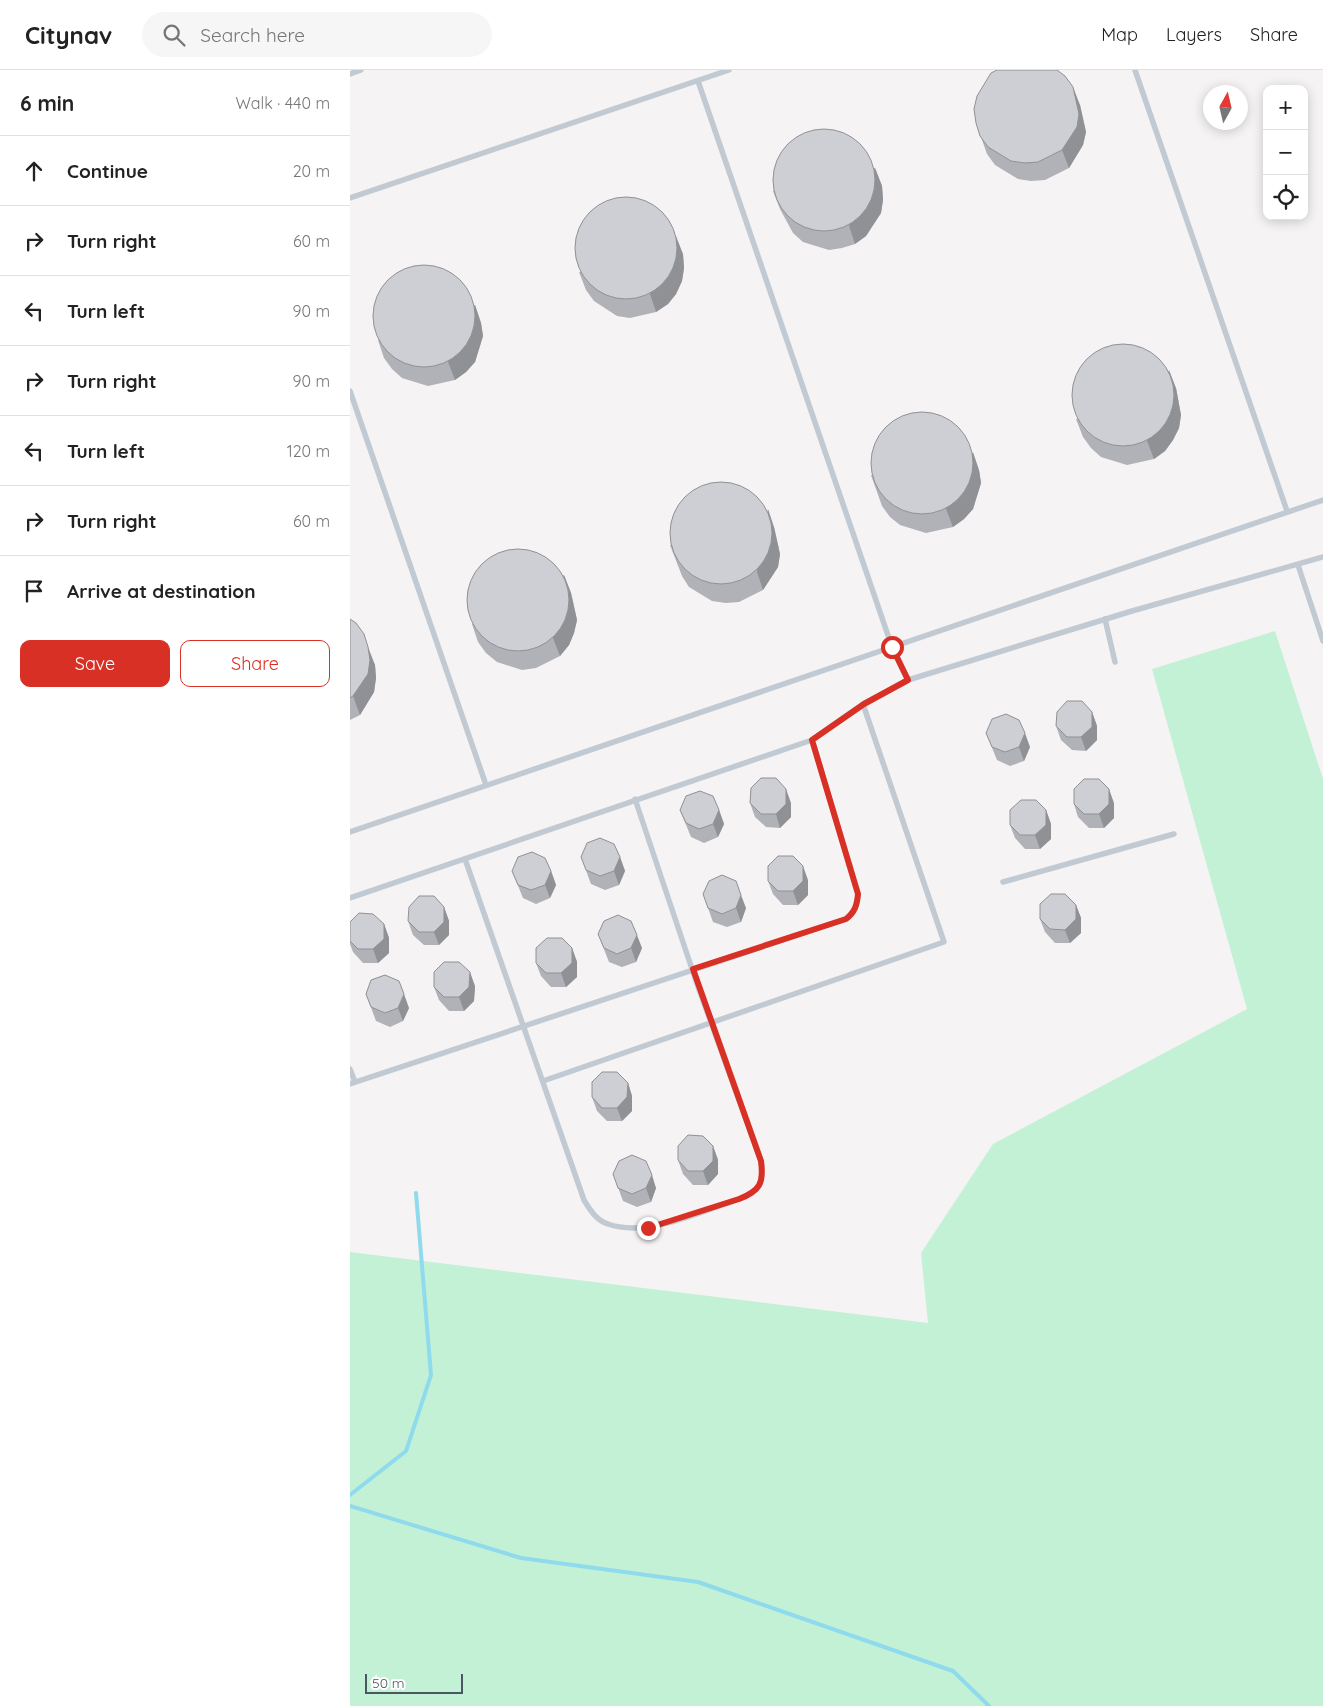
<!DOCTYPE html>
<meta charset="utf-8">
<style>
:root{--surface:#fff;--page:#f6f6f6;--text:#222;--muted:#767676;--line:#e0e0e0;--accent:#d93025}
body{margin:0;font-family:Quicksand,sans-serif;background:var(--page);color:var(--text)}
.controls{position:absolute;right:15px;top:15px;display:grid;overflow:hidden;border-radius:10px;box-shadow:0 2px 12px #0003}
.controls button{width:45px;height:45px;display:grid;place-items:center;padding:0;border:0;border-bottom:1px solid var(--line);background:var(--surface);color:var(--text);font:25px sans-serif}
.compass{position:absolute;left:853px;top:15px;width:45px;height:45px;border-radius:50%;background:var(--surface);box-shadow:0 2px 12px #0003;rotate:8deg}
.scale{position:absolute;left:15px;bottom:12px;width:98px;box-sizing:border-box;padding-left:5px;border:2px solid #4a5661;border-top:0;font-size:14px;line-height:18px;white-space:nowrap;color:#4a5661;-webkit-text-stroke:4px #fff;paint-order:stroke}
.stop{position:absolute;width:15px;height:15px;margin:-11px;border:4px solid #d93025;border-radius:50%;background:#fff}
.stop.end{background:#d93025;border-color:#fff;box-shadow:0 1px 5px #0008}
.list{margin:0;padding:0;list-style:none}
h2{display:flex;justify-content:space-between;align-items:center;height:65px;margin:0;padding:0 20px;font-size:21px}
h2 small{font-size:16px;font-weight:400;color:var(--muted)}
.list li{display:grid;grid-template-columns:32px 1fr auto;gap:15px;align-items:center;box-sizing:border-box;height:70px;padding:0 20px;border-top:1px solid var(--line)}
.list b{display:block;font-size:19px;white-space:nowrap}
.list em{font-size:16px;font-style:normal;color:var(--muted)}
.actions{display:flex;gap:10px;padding:15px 20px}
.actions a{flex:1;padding:11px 0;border:1px solid var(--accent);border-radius:10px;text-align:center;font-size:18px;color:var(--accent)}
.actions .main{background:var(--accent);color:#fff}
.icon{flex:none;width:28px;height:28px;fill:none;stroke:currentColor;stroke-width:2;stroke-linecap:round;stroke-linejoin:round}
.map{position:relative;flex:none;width:973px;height:1636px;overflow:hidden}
header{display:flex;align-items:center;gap:30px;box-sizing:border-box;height:70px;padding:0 25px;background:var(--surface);border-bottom:1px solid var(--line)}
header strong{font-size:24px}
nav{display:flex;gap:28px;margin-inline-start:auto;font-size:18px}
.search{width:350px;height:45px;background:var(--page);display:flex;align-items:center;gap:12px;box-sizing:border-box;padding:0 18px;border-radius:28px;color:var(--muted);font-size:19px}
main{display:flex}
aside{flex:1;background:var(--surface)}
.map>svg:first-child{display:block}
.green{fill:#c3f1d5}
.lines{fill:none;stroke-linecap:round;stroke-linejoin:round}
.stream{stroke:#90daee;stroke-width:4}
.lane{stroke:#c1cad2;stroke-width:5.5}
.wall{fill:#b0b2b7}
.shaded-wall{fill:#909195}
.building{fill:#cdcfd5;stroke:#909195}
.route{stroke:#d93025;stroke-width:6}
</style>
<header>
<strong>Citynav</strong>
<div class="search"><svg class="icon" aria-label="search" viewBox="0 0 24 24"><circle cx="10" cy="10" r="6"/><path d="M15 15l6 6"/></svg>Search here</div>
<nav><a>Map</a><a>Layers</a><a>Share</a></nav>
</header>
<main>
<aside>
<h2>6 min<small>Walk · 440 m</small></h2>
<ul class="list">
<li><svg class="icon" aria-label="ahead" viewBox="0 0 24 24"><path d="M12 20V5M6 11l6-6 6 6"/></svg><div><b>Continue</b></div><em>20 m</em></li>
<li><svg class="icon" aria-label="right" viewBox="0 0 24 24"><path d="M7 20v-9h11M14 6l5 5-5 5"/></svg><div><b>Turn right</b></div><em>60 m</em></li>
<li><svg class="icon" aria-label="left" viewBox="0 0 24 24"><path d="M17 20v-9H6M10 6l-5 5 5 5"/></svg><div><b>Turn left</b></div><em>90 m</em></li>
<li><svg class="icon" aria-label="right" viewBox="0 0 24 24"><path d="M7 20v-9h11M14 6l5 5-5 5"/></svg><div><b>Turn right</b></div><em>90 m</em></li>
<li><svg class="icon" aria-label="left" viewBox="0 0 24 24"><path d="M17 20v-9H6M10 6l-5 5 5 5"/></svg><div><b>Turn left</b></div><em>120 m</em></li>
<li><svg class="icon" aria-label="right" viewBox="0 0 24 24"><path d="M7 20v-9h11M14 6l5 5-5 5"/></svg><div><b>Turn right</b></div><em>60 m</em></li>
<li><svg class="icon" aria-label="arrive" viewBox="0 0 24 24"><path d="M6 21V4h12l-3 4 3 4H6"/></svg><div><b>Arrive at destination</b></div></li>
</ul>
<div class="actions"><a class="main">Save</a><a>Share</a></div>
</aside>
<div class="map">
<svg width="973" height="1636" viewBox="0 0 973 1636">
<rect width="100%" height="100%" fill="#f5f3f3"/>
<!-- green -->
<polygon class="green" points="925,561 973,709 973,1636 0,1636 0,1182 578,1253 571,1183 643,1074 897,939 802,599"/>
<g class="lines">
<!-- stream -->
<g class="stream">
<polyline points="0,1425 56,1381 81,1305 66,1123"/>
<polyline points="0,1436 171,1488 348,1512 603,1601 639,1636"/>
</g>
<!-- lane -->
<g class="lane">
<polyline points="785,0 937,441"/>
<polyline points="0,4 11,0"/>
<polyline points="348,11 542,577 558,610"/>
<polyline points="0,128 379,0"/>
<polyline points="0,321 136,715"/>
<polyline points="948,495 973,571"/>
<polyline points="755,549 765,592"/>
<polyline points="462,670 513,634 558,610 782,541 973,487"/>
<polyline points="0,762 973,430"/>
<path d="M115,789l119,341c6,10 13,21 24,24 39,14 94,-13 131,-25 21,-8 25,-16 22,-38l-65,-180 -61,-182"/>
<polyline points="653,812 824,764"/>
<path d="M0,828l462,-158 46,154c-1,11 -3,18 -12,25l-496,165"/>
<polyline points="0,999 5,1012"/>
<polyline points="193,1011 594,872 513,634"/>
</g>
</g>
<!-- wall -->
<g class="wall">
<polygon points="730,35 736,62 733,75 719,98 695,110 681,111 668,109 645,95 637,84 626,53"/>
<polygon points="525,98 532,116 533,130 531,143 516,166 505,174 492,178 479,180 453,172 443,163 430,139 423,121"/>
<polygon points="333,184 334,198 332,211 326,224 318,234 306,242 280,248 267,246 244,231 236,220 229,202"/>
<polygon points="125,235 131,253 133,266 125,292 116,302 105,310 78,316 52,308 42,299 34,288 28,270"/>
<polygon points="826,318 831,345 829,358 823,370 815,381 804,389 777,395 751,387 741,378 733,367 726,349"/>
<polygon points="629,400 631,413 623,439 614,449 603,457 576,463 550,455 540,447 532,436 521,405"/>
<polygon points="424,457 430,484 428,497 413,520 389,532 376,533 362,531 339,517 332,506 320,475"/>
<polygon points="214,505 221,523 227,550 224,563 219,575 210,586 186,598 172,600 147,592 136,583 128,572 122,554"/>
<polygon points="0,549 25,595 26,608 24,622 10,645 0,650"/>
<polygon points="742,642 747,656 747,670 736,681 722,680 711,670 706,656"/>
<polygon points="636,663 680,677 674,691 660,696 647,690"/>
<polygon points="400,733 441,733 441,747 430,758 416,757 405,747"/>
<polygon points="764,733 764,748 754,758 739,758 728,747 724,734"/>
<polygon points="330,740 369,740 374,754 368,767 354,773 341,767"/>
<polygon points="696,740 701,754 701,769 690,779 675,779 665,768 660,755"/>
<polygon points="231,787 270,787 275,801 269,815 255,820 241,814"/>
<polygon points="162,801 201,801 206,815 200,828 186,834 173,828"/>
<polygon points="458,810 458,825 448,835 433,835 423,824 418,811"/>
<polygon points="353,824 396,838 391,852 377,857 363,852"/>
<polygon points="726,835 731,848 731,863 720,873 705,873 695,862 690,849"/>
<polygon points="94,837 99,851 99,865 89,875 74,875 63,865 58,851"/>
<polygon points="0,852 34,854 39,868 39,883 28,893 13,893 3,882 0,874"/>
<polygon points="248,864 292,878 286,892 272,897 259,892"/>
<polygon points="222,878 227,892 227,907 216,917 201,917 191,906 186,893"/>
<polygon points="125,916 124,931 114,941 99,941 89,930 84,917"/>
<polygon points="16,924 59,938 53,951 40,957 26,951"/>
<polygon points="278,1013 282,1026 282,1041 272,1051 257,1051 247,1041 242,1027"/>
<polygon points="363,1076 368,1090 368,1104 358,1115 343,1115 333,1104 328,1090"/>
<polygon points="263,1104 306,1118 301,1132 287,1137 273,1131"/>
</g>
<!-- shaded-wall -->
<g class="shaded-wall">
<polygon points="723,17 730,35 736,62 733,75 719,98 712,80"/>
<polygon points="525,98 532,116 533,130 531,143 516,166 505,174 499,156"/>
<polygon points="326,166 333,184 334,198 332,211 326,224 318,234 306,242 300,224"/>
<polygon points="125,235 131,253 133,266 125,292 116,302 105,310 98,292"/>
<polygon points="819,300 826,318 831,345 829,358 823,370 815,381 804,389 797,371"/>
<polygon points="623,382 629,400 631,413 623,439 614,449 603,457 596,439"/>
<polygon points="418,439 424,457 430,484 428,497 413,520 407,502"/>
<polygon points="214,505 221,523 227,550 224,563 219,575 210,586 203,568"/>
<polygon points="18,577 25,595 26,608 24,622 10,645 3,626"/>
<polygon points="742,642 747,656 747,670 736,681 731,667"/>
<polygon points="675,663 680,677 674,691 669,677"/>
<polygon points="436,719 441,733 441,747 430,758 426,744"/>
<polygon points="759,719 764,733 764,748 754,758 749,744"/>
<polygon points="369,740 374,754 368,767 363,754"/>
<polygon points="696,740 701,754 701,769 690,779 685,765"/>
<polygon points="270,787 275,801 269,815 264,801"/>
<polygon points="453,796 458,810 458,825 448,835 443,821"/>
<polygon points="201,801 206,815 200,828 195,815"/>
<polygon points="391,825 396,838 391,852 386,838"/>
<polygon points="726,835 731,848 731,863 720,873 715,860"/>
<polygon points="94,837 99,851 99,865 89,875 84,862"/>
<polygon points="34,854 39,868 39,883 28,893 23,879"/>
<polygon points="287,865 292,878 286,892 281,878"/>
<polygon points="222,878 227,892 227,907 216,917 211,903"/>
<polygon points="120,902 125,916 124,931 114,941 109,927"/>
<polygon points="54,924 59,938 53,951 48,938"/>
<polygon points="278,1013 282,1026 282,1041 272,1051 267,1038"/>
<polygon points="363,1076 368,1090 368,1104 358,1115 353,1101"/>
<polygon points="302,1105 306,1118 301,1132 296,1118"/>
</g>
<!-- building -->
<g class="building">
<polygon points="647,0 707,0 715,6 723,17 729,44 727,57 712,80 688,92 675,93 661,91 638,77 630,66 626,53 624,39 627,26 641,3"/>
<circle cx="474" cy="110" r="51"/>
<circle cx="276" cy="178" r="51"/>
<circle cx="74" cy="246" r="51"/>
<circle cx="773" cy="325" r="51"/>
<circle cx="572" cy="393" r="51"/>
<circle cx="371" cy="463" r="51"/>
<circle cx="168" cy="530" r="51"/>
<polygon points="0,549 6,553 14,564 18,577 20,590 18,604 3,626 0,628"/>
<polygon points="717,631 732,631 742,642 742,657 731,667 717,667 706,656 707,642"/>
<polygon points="656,644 669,650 675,663 669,677 655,682 642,677 636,663 642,649"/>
<polygon points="411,708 426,708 436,719 436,734 426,744 411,744 400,733 401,718"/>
<polygon points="734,709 749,709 759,719 759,734 749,744 734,744 724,734 724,719"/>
<polygon points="350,721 363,726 369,740 363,754 349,759 336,753 330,740 336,726"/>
<polygon points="671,730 686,730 696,740 696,755 685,765 670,765 660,755 660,740"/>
<polygon points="250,768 264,774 270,787 264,801 250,806 236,800 231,787 237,773"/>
<polygon points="182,782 195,788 201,801 195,815 181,820 168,815 162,801 168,787"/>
<polygon points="428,786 443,786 453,796 453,811 443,821 428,821 418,811 418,796"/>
<polygon points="372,805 386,811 391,825 386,838 372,844 358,838 353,824 359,811"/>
<polygon points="701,824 715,824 726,835 726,849 715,860 700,859 690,849 690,834"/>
<polygon points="69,826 84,826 94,837 94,852 84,862 69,862 58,851 59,837"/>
<polygon points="9,843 23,844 34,854 34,869 23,879 8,879 0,871 0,852"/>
<polygon points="268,845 281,851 287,865 281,878 267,884 254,878 248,864 254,851"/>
<polygon points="197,868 212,868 222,878 222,893 211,903 196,903 186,893 186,878"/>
<polygon points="94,892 109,892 120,902 119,917 109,927 94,927 84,917 84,902"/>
<polygon points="35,905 49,911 54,924 48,938 35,943 21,937 16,924 21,910"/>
<polygon points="252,1002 267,1002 278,1013 277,1027 267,1038 252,1038 242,1027 242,1012"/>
<polygon points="338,1065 353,1066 363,1076 363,1091 353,1101 338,1101 328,1090 328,1076"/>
<polygon points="282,1085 296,1091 302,1105 296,1118 282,1124 268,1118 263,1104 269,1091"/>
</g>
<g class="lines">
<!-- route -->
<path class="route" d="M298,1158l91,-29c21,-8 25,-16 22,-38l-68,-192 153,-50c9,-7 11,-14 12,-25l-46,-154 52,-36 44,-24 -16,-33"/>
</g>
</svg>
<div class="controls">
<button>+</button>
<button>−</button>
<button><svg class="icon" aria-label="locate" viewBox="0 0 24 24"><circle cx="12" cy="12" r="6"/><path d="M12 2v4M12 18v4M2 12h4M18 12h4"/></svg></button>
</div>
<svg class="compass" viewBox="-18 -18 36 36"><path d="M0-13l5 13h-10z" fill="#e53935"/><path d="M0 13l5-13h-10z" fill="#767676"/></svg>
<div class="scale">50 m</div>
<div class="stop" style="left:542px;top:577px"></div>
<div class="stop end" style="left:298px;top:1158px"></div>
</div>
</main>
